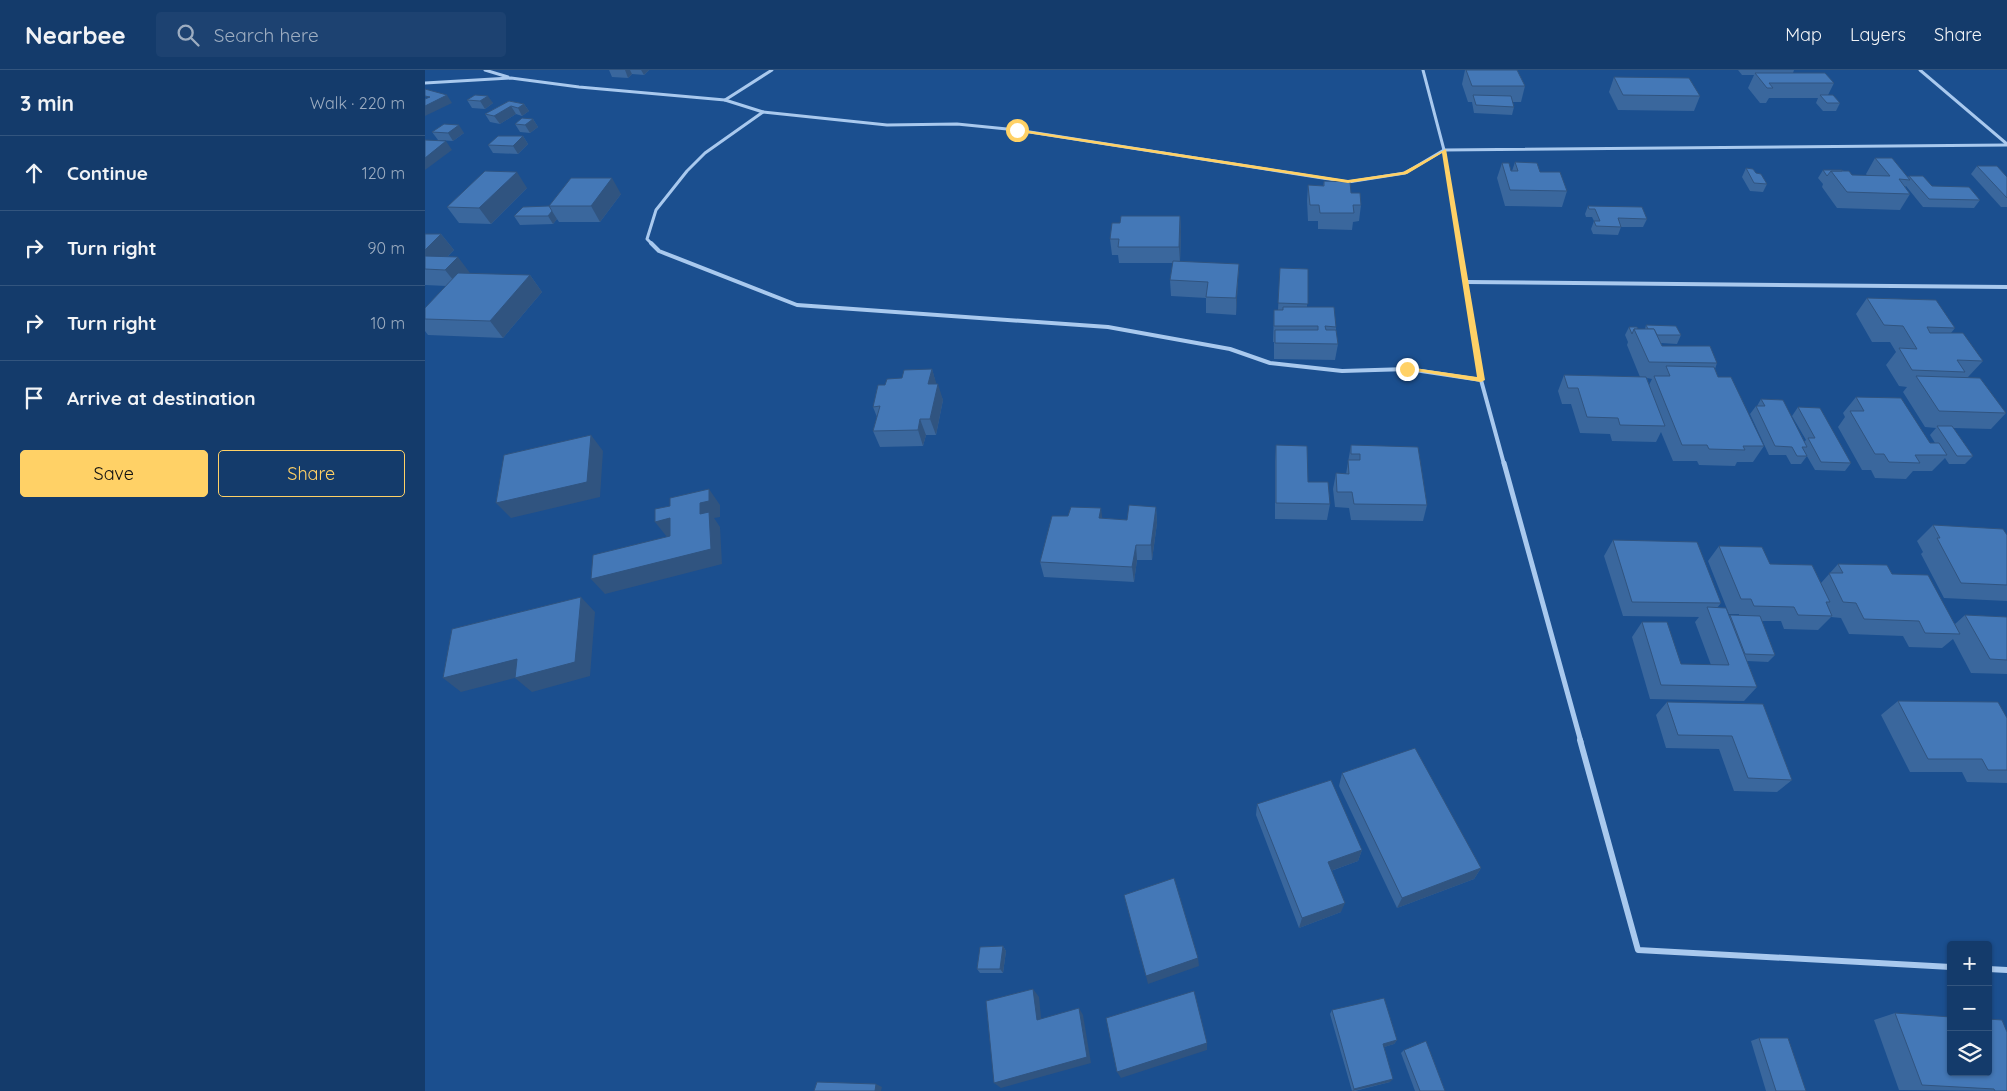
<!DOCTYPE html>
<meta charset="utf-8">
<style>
:root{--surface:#143b6b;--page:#1d4271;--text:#f1f3f6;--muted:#9dadc1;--line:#33557e;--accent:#ffd166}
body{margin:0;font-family:Quicksand,sans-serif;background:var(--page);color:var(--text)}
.controls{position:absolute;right:15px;bottom:15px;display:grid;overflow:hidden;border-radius:5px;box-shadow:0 1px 4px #0004}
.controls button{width:45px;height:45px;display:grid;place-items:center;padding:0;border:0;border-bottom:1px solid var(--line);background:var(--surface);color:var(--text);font:25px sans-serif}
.stop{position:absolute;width:15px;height:15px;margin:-11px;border:4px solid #ffd166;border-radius:50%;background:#fff}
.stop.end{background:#ffd166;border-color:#fff;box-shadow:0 1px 5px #0008}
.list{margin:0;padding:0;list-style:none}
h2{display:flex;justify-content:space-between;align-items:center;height:65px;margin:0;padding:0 20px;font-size:21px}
h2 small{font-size:16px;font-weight:400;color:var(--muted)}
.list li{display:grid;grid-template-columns:32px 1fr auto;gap:15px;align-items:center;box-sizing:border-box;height:75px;padding:0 20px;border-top:1px solid var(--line)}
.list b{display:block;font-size:19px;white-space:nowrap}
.list em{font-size:16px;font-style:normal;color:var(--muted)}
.actions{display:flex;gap:10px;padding:15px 20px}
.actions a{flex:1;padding:11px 0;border:1px solid var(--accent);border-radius:5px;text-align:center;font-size:18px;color:var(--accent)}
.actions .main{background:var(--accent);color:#111}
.icon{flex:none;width:28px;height:28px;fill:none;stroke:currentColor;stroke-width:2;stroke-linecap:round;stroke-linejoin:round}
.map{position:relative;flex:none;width:1582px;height:1021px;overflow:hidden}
header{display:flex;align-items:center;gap:30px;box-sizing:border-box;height:70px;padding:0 25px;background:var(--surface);border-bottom:1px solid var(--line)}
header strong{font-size:24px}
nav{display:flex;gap:28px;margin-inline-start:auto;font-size:18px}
.search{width:350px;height:45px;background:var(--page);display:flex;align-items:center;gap:12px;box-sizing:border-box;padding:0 18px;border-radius:5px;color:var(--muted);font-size:19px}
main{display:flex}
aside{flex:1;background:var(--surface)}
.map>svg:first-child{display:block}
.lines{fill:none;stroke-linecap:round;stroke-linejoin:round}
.street-far3{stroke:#a9c9ee;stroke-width:3}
.street-far2{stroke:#a9c9ee;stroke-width:4}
.street-far1{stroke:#a9c9ee;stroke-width:5}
.street{stroke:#a9c9ee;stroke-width:6}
.wall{fill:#3a679d;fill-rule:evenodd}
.shaded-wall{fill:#305480}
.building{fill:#4478b7;stroke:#305480}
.route{fill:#ffd166}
</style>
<header>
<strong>Nearbee</strong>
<div class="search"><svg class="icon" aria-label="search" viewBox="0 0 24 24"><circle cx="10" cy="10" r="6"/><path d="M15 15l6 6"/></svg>Search here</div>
<nav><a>Map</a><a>Layers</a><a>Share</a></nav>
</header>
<main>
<aside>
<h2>3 min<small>Walk · 220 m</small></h2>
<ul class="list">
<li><svg class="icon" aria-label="ahead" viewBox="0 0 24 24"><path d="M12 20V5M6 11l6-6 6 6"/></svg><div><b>Continue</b></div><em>120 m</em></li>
<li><svg class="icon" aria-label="right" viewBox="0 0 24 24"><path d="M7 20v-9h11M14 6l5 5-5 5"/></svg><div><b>Turn right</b></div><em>90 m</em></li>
<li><svg class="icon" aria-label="right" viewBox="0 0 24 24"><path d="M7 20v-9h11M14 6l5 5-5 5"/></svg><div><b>Turn right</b></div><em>10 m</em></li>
<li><svg class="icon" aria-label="arrive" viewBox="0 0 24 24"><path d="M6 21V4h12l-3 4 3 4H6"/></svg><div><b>Arrive at destination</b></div></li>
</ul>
<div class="actions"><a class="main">Save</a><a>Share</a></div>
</aside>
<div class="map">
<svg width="1582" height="1021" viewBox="0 0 1582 1021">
<rect width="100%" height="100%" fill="#1b4f8f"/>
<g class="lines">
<!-- street-far3 -->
<g class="street-far3">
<polyline points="60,0 83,7"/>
<polyline points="998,0 1019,80 1034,175"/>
<polyline points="1495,0 1582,74"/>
<polyline points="0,13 86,8 154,17 300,30 347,0"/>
<polyline points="338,42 462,55 532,54 592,60 923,112 980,103 1019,80 1582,75"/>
<polyline points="228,175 222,169 231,140 262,101 280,83 338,42 300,30"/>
</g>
<!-- street-far2 -->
<g class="street-far2">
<polyline points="226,173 234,181 372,235 683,257 805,279 845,293 917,301 983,299 1056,310"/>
<polyline points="1034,173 1056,310 1079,394"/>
<polyline points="1041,212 1582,217"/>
</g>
<!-- street-far1 -->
<polyline class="street-far1" points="1079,393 1156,672"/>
<!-- street -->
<g class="street">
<polyline points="1155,670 1213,880 1526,897"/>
<polyline points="1563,899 1582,900"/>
</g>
</g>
<!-- wall -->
<g class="wall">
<polygon points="184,0 224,0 219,5 207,4 203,8 187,7"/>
<polygon points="1040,0 1092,0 1100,16 1096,32 1087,32 1089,37 1087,45 1049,43 1047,32 1043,32 1037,14"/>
<polygon points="1313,0 1369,0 1368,3 1409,13 1403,25 1415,33 1411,41 1398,41 1391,33 1393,28 1344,28 1341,33 1335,33 1323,18 1329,5 1317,5"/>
<polygon points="1189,7 1275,26 1269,41 1193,40 1184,22"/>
<polygon points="50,25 68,33 60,39 47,38 42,30"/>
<polygon points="84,31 99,34 104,41 97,46 91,44 75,54 65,52 60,44"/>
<polygon points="108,49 113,57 105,63 95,62 90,54"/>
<polygon points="7,62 39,63 28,71 13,70"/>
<polygon points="98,66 103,74 93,84 68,83 63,75"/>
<polygon points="1450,88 1483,107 1484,106 1507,116 1555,130 1549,138 1498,137 1481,116 1480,117 1485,124 1475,140 1412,138 1397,117 1398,114 1393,108 1398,100 1417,100 1427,105 1442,106 1441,104"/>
<polygon points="1090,92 1115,102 1142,121 1137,137 1080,136 1072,108 1077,93 1087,101"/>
<polygon points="1552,96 1582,107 1582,137 1576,137 1546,104"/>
<polygon points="1321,98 1342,114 1338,122 1325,121 1317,107"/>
<polygon points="899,111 926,123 936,135 934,151 928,152 927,160 893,159 893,151 883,151 882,131 883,115 898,116"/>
<polygon points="102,118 66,154 34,153 22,137"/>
<polygon points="196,124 175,152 134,152 132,149 128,154 95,155 89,146 124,136"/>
<polygon points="1163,136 1222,149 1218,157 1196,157 1193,165 1168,164 1166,159 1169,151 1167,147 1161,147 1160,144"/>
<polygon points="755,146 756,162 755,192 814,194 813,210 811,245 781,243 781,228 746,226 745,210 748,193 694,193 693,185 687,185 685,169 695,153"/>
<polygon points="0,164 16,164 29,180 22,187 45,204 105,205 117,222 78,268 3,265 0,261 0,238 21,216 0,215"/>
<polygon points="855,198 883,199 882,237 911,257 911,260 913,274 910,290 849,289 849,272 848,272 849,240 853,240"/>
<polygon points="1442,228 1530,258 1526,263 1558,291 1543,307 1536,307 1581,343 1566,359 1528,358 1548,386 1540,394 1524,394 1520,388 1507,401 1488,401 1481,409 1450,408 1446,400 1437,400 1413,357 1420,347 1418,343 1431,327 1505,373 1510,373 1505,365 1511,358 1500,357 1478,322 1482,317 1474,316 1461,295 1471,282 1465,272 1447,272 1431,244"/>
<path d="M1221,255l35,10 -4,9 -16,-1 1,3 55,17 -2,6 3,8 46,69 -11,16h-16l-2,4 -36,-1 -2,-4h-24l-12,-29 -5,10 -44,-1 -2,-7 -30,-1 -9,-29h-9l-4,-13 6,-16 76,2 -13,-32 1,-3 -3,-7 4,-8 9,2h7zM1222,308l5,1 -3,6z"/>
<polygon points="507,299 511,314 518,330 511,365 501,365 498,376 455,377 448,361 452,347 448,337 460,315 477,308"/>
<polygon points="1336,329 1379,372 1381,370 1367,346 1373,337 1426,393 1420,401 1390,400 1379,381 1382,386 1376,394 1366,394 1361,385 1344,385 1325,344 1331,336 1332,336"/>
<polygon points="851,375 883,412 905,434 902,450 850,449 850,391"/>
<polygon points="926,375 1002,435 998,451 926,450 924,438 910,437 908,419 911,403 921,404"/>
<polygon points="731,437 732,453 727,490 712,490 709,512 619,507 615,492 678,448 702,450"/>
<polygon points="1508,455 1582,465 1582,531 1519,528 1496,484 1498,482 1492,471"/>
<polygon points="1188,470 1296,533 1292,538 1304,546 1305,545 1314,545 1314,544 1304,544 1283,491 1294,476 1396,513 1413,494 1467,504 1530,554 1540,545 1582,547 1582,604 1546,603 1528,569 1517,578 1484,577 1478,566 1424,564 1416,548 1406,547 1393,560 1359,559 1356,551 1337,551 1350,585 1343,592 1322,591 1332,617 1319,631 1225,629 1207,567 1217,552 1256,594 1286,595 1270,552 1274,547 1198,546 1179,486"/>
<polygon points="1473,631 1582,648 1582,713 1542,712 1537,702 1485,702 1456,645"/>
<polygon points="1242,632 1338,634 1367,710 1352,722 1309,721 1294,679 1241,678 1231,645"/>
<polygon points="917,703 1056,798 1049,809 972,838 914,716"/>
<polygon points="832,734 937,780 933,791 906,801 916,842 874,858 831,745"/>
<polygon points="578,876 581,881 578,903 555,903 552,899"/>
<polygon points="907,940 972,970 969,974 959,977 965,1012 930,1021 927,1021 905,944"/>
<polygon points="1470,943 1582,1021 1474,1020 1449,950"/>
<polygon points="1334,968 1381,1021 1341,1021 1326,971"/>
<polygon points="979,980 1020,1021 990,1021 976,983"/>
</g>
<!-- shaded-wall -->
<g class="shaded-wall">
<polygon points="200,0 205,0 207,4 203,8"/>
<polygon points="216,0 224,0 219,5"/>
<polygon points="22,25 27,33 0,46 0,36"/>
<polygon points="63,26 68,33 60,39 55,31"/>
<polygon points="99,34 104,41 97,46 93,38"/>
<polygon points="86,36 91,44 75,54 69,46"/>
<polygon points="108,49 113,57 105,63 100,55"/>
<polygon points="34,55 39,63 28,71 23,63"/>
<polygon points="98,66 103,74 93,84 88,76"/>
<polygon points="21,71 27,80 0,100 0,88"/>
<polygon points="92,102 102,118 66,154 54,138"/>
<polygon points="187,108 196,124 175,152 166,136"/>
<polygon points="127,141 132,149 128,154 123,146"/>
<polygon points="755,146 756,162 755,193 754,177"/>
<polygon points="16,164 29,180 9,200 0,194 0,180"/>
<polygon points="33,187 45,203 33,216 20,200"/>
<polygon points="814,194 813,210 811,245 811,228"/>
<polygon points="105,205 117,222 78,268 65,251"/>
<polygon points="507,299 512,316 503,314"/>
<polygon points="513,314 518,330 511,365 505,349"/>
<polygon points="495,349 501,365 498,376 493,360"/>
<polygon points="166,365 178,381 175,427 86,448 71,433"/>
<polygon points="284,419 295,435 295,447 289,448 295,457 297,494 180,524 166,509 286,479 275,444 275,433"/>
<polygon points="731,437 732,453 727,490 726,475"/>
<polygon points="676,438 678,454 674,448"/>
<polygon points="245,448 257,464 242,467 230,452"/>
<polygon points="711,475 712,490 709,512 707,497"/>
<polygon points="156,527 170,542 165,606 107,622 90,608 36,622 18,608 92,589"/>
<polygon points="937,780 933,791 900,803 903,792"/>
<polygon points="1056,798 1049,809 972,838 977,828"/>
<polygon points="920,833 916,842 874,858 877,848"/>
<polygon points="578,876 581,881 578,903 575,899"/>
<polygon points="773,888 774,896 723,914 721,906"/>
<polygon points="608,919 614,927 617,957 612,950"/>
<polygon points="654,938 658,945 666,993 576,1018 569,1013"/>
<polygon points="972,970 969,974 956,978 958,974"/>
<polygon points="782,973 782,980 696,1008 692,1002"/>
<polygon points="968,1009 965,1012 927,1021 929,1019"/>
<polygon points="451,1014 457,1017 456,1021 450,1021"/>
</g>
<!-- building -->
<g class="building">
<polygon points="1041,0 1092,0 1100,16 1047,16"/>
<polygon points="1330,3 1400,3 1409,13 1344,13 1348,18 1342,18"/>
<polygon points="1189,7 1264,8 1275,26 1198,25"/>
<polygon points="0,19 22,25 0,36 0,29 5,27 0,26"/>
<polygon points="50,25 63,26 55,31 42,30"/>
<polygon points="1048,25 1086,26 1089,37 1051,35"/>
<polygon points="1395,25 1408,25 1415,33 1402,33"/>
<polygon points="84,31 99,34 93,38 86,36 69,46 60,44"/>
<polygon points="97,48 108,49 100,55 90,54"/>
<polygon points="19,54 34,55 23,63 7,62"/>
<polygon points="73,66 98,66 88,76 63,75"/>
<polygon points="0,70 21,71 0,88"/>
<polygon points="1450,88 1467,88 1485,110 1474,109 1485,124 1422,122 1406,101 1424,101 1427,105 1465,106"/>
<polygon points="1090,92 1112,93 1115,102 1135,102 1142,121 1085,120 1077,93 1084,93 1086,101 1093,101"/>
<polygon points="1552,96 1572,96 1582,107 1582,128"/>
<polygon points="1321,98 1328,99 1331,103 1336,104 1342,114 1329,113"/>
<polygon points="1398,100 1417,100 1417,101 1406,101 1402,106"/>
<polygon points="60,101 92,102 54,138 22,137"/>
<polygon points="1484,106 1498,106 1507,116 1544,117 1555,130 1504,129"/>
<polygon points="146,108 187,108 166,136 124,136"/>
<polygon points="899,111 925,112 926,123 935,123 936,135 928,135 929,143 895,143 894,135 885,135 883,115 899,116"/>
<polygon points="124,136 127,141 123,146 89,146 98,137"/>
<polygon points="1163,136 1217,137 1222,149 1193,148 1196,157 1171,156 1169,151 1175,151 1170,139 1164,139"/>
<polygon points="696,146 755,146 754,177 693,177 694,169 685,169 687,153 695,153"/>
<polygon points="0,164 16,164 0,180"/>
<polygon points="0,186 33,187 20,200 0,199"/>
<polygon points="748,191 814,194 811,228 781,227 783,212 745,210"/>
<polygon points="855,198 883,199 883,234 853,233"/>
<polygon points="33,203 105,205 65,251 0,249 0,238"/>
<polygon points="1442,228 1511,230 1530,258 1502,257 1505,263 1538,263 1558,291 1532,290 1540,302 1487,300 1474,278 1492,279 1478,256 1459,255"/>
<polygon points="858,237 909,237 911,257 900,256 901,260 911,260 913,274 850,273 850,260 893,260 893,256 849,256 849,240 858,240"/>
<polygon points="1221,255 1251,256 1256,265 1232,265 1229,259 1223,259"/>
<polygon points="1204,257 1212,257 1213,259 1209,259 1207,264"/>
<polygon points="1209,259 1229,259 1237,276 1285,276 1292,293 1224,292"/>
<polygon points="1241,296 1289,297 1293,307 1306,307 1339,376 1318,376 1320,380 1284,379 1282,375 1257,375 1229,306 1245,306"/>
<polygon points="507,299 503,314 513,314 505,349 495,349 493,360 448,361 455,336 448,337 453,315 460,315 462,309 477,308 479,300"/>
<polygon points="1139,305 1221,307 1240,356 1195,355 1193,348 1162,347 1153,318 1143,318"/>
<polygon points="1491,306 1555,308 1581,343 1514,341"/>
<polygon points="1431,327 1476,328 1505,373 1514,373 1522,385 1490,385 1495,393 1464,392 1459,384 1450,384 1425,341 1439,341"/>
<polygon points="1336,329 1358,330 1382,377 1377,377 1382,386 1372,386 1367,377 1350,376 1331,336 1340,336"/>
<polygon points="1373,337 1395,338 1426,393 1396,392 1383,368 1390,368"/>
<polygon points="1512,356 1527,356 1548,386 1532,386"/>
<polygon points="166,365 162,412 71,433 79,385"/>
<polygon points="851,375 882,376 883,412 903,412 905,434 851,433"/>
<polygon points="926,375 993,377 1002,435 929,434 927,422 912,422 911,403 924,404 923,390 935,390 935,384 926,384"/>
<polygon points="284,419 284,431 275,433 275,444 284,442 286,479 166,509 168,485 245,466 245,448 230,452 230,439 245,436 245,428"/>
<polygon points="704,435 731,437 726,475 711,475 707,497 615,492 627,446 643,446 646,437 676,438 674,448 702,450"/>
<polygon points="1508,455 1578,459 1582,465 1582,515 1536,513 1512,468 1515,468"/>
<polygon points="1188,470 1272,472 1296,533 1207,532"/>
<polygon points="1294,476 1337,477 1345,494 1387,495 1405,532 1401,532 1407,546 1373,545 1369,537 1329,536 1326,529 1316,529"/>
<polygon points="1413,494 1462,495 1467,504 1503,505 1535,564 1500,563 1494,551 1439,549 1431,533 1418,532 1404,503 1418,503"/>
<polygon points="156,527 150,592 90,608 92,589 18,608 27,559"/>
<polygon points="1282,537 1301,538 1332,617 1236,615 1217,552 1242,552 1256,594 1304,595"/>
<polygon points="1305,545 1335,546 1350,585 1320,584"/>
<polygon points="1540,545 1582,547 1582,590 1565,589"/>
<polygon points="1473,631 1573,632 1582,648 1582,700 1563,700 1557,689 1503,689"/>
<polygon points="1242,632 1338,634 1367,710 1323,708 1307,666 1253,665"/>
<polygon points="990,678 1056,798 977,828 917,703"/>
<polygon points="906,710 937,780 903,792 920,833 877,848 832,734"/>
<polygon points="749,808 773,888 721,906 699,825"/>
<polygon points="578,876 575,899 552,899 555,877"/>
<polygon points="608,919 612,950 654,938 662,987 569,1013 561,931"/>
<polygon points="769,921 782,973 692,1002 681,948"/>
<polygon points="959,928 972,970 958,974 968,1009 929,1019 907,940"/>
<polygon points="1470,943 1526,947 1526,1002 1563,1002 1563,949 1577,950 1582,962 1582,1021 1570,1021 1569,1019 1497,1015"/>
<polygon points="1334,968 1363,968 1381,1021 1351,1021"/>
<polygon points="1001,971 1020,1021 995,1021 979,980"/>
<polygon points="392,1012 451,1014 450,1021 389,1021"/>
</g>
<!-- route -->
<polygon class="route" points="592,59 923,110 978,102 1021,79 1060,310 1056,312 979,299 982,297 1052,307 1017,83 982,104 923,113 590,61"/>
</svg>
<div class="controls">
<button>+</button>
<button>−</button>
<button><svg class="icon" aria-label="layers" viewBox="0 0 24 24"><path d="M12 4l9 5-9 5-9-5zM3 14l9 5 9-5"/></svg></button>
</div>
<div class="stop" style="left:592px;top:60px"></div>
<div class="stop end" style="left:982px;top:299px"></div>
</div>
</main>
